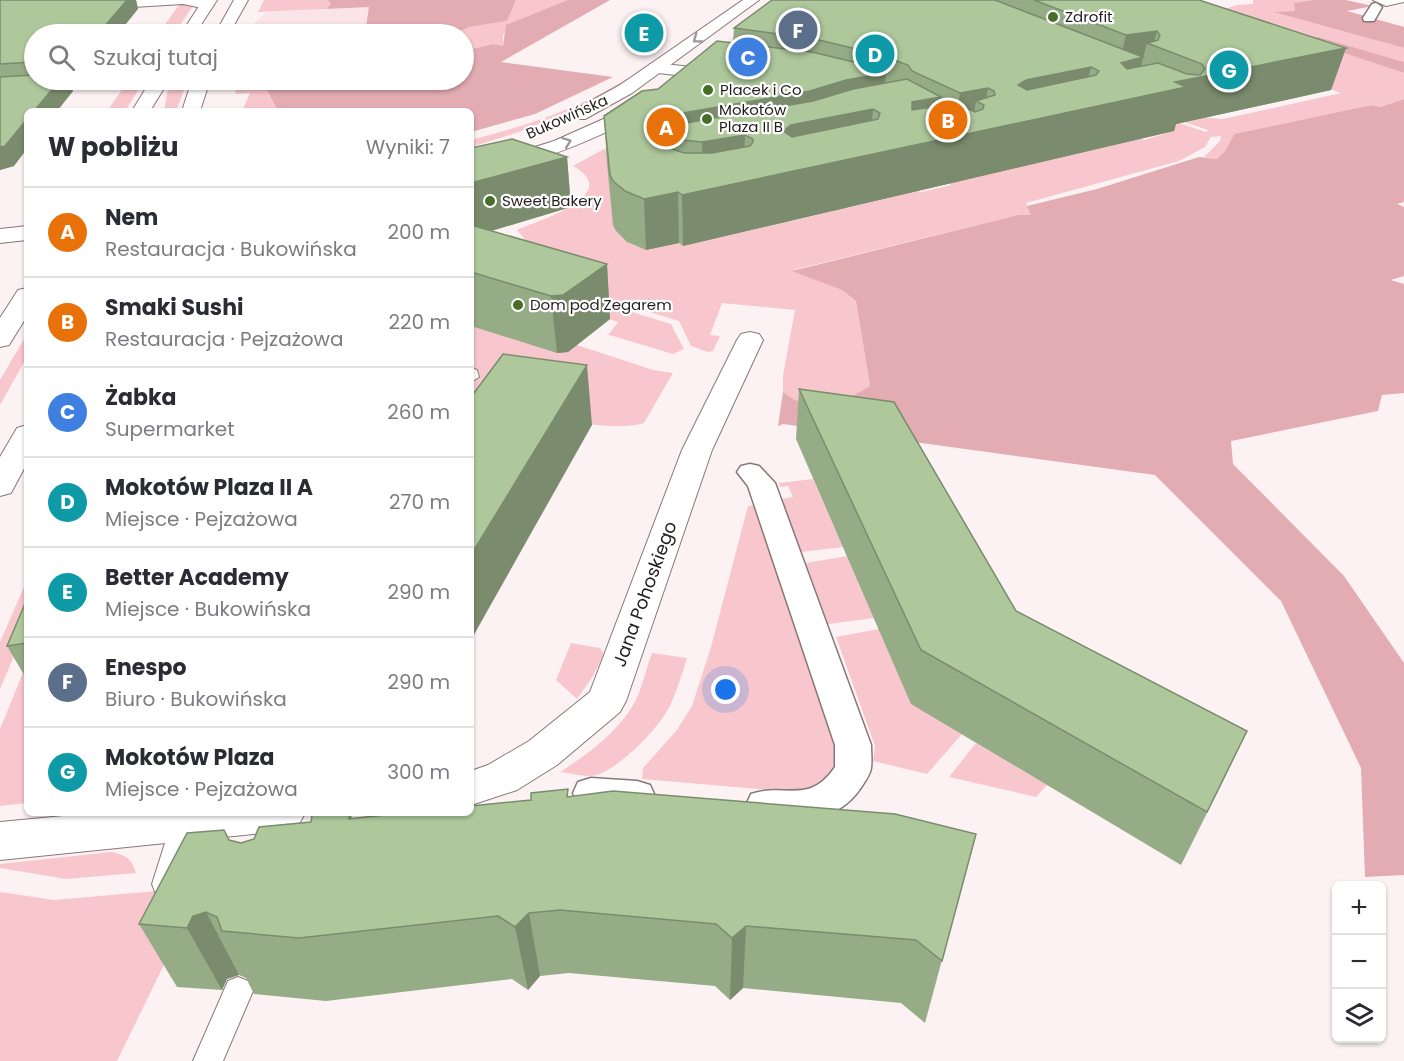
<!DOCTYPE html>
<html lang="pl">
<meta charset="utf-8">
<style>
:root{--surface:#fff;--page:#f2f2f3;--text:#2b2b33;--muted:#7c7c81;--line:#e1e1e2;--accent:#486d27}
body{margin:0;font-family:Poppins,sans-serif;background:var(--page);color:var(--text)}
.controls{position:absolute;right:18px;bottom:18px;display:grid;overflow:hidden;border-radius:9px;box-shadow:0 2px 4px #0004}
.controls button{width:54px;height:54px;display:grid;place-items:center;padding:0;border:0;border-bottom:2px solid var(--line);background:var(--surface);color:var(--text);font:30px sans-serif}
.you{position:absolute;left:726px;top:690px;width:21px;height:21px;margin:-15px;border:4px solid #fff;border-radius:50%;background:#1a73e8;box-shadow:0 0 0 9px #1a73e833}
.badge{display:grid;place-items:center;width:39px;height:39px;border-radius:50%;background:var(--accent);color:#fff;font-size:20px;font-weight:700}
.pin{position:absolute;translate:-50% -50%;border:3px solid #fff;box-shadow:0 2px 6px #0006}
.list{margin:0;padding:0;list-style:none}
h2{display:flex;justify-content:space-between;align-items:center;height:78px;margin:0;padding:0 24px;font-size:26px}
h2 small{font-size:20px;font-weight:400;color:var(--muted)}
.list li{display:grid;grid-template-columns:39px 1fr auto;gap:18px;align-items:center;box-sizing:border-box;height:90px;padding:0 24px;border-top:2px solid var(--line)}
.list b{display:block;font-size:22px;white-space:nowrap}
.list p{margin:0;font-size:20px;white-space:nowrap;color:var(--muted)}
.list em{font-size:20px;font-style:normal;color:var(--muted)}
.icon{flex:none;width:33px;height:33px;fill:none;stroke:currentColor;stroke-width:2;stroke-linecap:round;stroke-linejoin:round}
.map{position:relative;flex:none;width:1404px;height:1061px;overflow:hidden}
.search{position:absolute;background:var(--surface);box-shadow:0 2px 4px #0004;left:24px;top:24px;width:450px;height:66px;display:flex;align-items:center;gap:15px;box-sizing:border-box;padding:0 21px;border-radius:33px;color:var(--muted);font-size:22px}
.panel{position:absolute;background:var(--surface);box-shadow:0 2px 4px #0004;left:24px;top:108px;width:450px;height:708px;border-radius:9px}
.map>svg:first-child{display:block}
.built{fill:#fae4e7}
.green{fill:#f8c7cd}
.forest{fill:#e3abb2}
.lines{fill:none;stroke-linecap:round;stroke-linejoin:round}
.service-casing{stroke:#887779;stroke-width:2}
.pedestrian-casing{stroke:#887779;stroke-width:3}
.minor-casing{stroke:#887779;stroke-width:2}
.tertiary-casing{stroke:#887779;stroke-width:2}
.secondary-casing{stroke:#887779;stroke-width:2}
.service{fill:#fff;fill-rule:evenodd}
.pedestrian{fill:#fff;fill-rule:evenodd}
.minor{fill:#fff;fill-rule:evenodd}
.tertiary{fill:#fff;fill-rule:evenodd}
.secondary{fill:#fff;fill-rule:evenodd}
.wall{fill:#96ac86}
.shaded-wall{fill:#7a8c6d;fill-rule:evenodd}
.building{fill:#aec89c;stroke:#7a8c6d;stroke-width:1.5;fill-rule:evenodd}
.oneway{stroke:#9c999a}
.poi-dot{fill:#486d27;stroke:#fff;stroke-width:2}
.labels{text-anchor:middle;stroke-width:4.5;stroke-linejoin:round;paint-order:stroke}
.far-poi-label{font-size:15px;fill:#241d1e;stroke:#fff;text-anchor:start}
.far-street-label{font-size:15px;fill:#241d1e;stroke:#fff}
.street-label{font-size:18px;fill:#241d1e;stroke:#fff}
</style>
<div class="map">
<svg width="1404" height="1061" viewBox="0 0 1404 1061">
<rect width="100%" height="100%" fill="#fdf2f3"/>
<!-- built -->
<polygon class="built" points="370,7 365,34 242,34 267,12"/>
<!-- green -->
<g class="green">
<polygon points="264,0 328,0 331,4 326,9 258,12"/>
<polygon points="516,0 568,0 503,34 503,46 493,44 464,51 464,34 455,34 469,27 507,21"/>
<path d="M1253,0h60l-19,3 1,8 -19,1 128,36v14l-85,-25 -12,3 97,33v26l-24,8 -9,-2 -137,29 -8,16 -9,9 -13,-2 16,-16 1,-5 -10,1 -6,10 -26,14 -153,42 6,12h-14l-225,55 49,20 14,11 14,85 -41,23 -34,-9 -12,-8v-17l12,-65 -73,-7 -12,32 10,1 -7,15 -5,1 -17,-6 -12,-25 -116,-35 -46,-56c20,-9 108,-35 56,-64l31,-17 56,8 -44,74c22,24 35,18 63,12l4,3 95,-22 10,-6 4,3 41,-10 10,-6 4,3 71,-17 3,1 30,-7 -3,-2 193,-45 3,2 29,-9 -35,-22 68,23 2,-2 -48,-16 63,5 118,-26 -178,-65 74,-23 16,-1z"/>
<polygon points="181,2 193,6 180,25 164,26"/>
<path d="M628,78c-4,7 -14,12 -22,16 -43,24 -88,39 -135,53v-7c54,-14 109,-31 157,-62z"/>
<polygon points="175,80 188,80 176,111 164,111 168,89"/>
<polygon points="263,83 278,111 232,111 243,109 250,93 236,94 234,86"/>
<polygon points="126,84 141,86 125,111 107,111"/>
<polygon points="567,292 671,324 684,349 673,354 606,334 610,333 618,322 567,306"/>
<path d="M471,320l106,25 76,25 20,3 -29,50c-41,13 -130,-16 -173,-26z"/>
<polygon points="27,334 27,357 0,405 0,380"/>
<polygon points="813,479 843,547 801,552 782,499 793,497 788,486 780,487 779,483"/>
<path d="M754,505l83,235c1,6 3,13 2,19 -3,21 -27,29 -45,33l-152,-13 1,-11 34,-38 15,-24 19,-59 37,-141z"/>
<polygon points="847,556 874,618 828,624 806,563"/>
<polygon points="27,580 27,625 0,689 0,642"/>
<polygon points="879,629 962,734 927,774 873,761 875,746 836,637"/>
<polygon points="571,643 600,648 604,654 593,676 577,699 556,680"/>
<path d="M652,653l35,5c-5,16 -10,32 -17,48 -12,23 -48,60 -73,69 -10,3 -26,-2 -37,-3 30,-19 65,-45 79,-79 5,-13 8,-27 13,-40z"/>
<polygon points="27,663 27,803 0,806 0,729"/>
<polygon points="976,743 1047,785 1036,797 949,777"/>
<path d="M111,852c15,3 20,6 25,21l-70,6 -66,-11v-4z"/>
<polygon points="202,887 117,1061 0,1061 0,892 54,900"/>
</g>
<!-- forest -->
<g class="forest">
<polygon points="328,0 516,0 507,21 469,27 455,34 365,34 369,7 326,9 331,4"/>
<polygon points="568,0 610,0 501,62 613,77 535,114 471,132 471,111 278,111 263,83 254,84 254,80 464,80 464,51 493,44 503,46 506,25"/>
<polygon points="1313,0 1346,0 1373,6 1347,11 1404,27 1404,48 1274,12 1295,11 1294,3"/>
<polygon points="1319,37 1404,62 1404,73 1305,40"/>
<polygon points="1404,99 1404,202 1397,204 1404,207 1404,276 1391,280 1404,284 1404,393 1382,395 1378,411 1231,441 1233,464 1344,576 1404,663 1404,875 1365,877 1361,768 1281,601 1155,475 783,424 778,426 783,392 795,400 829,409 870,386 856,301 842,290 792,271 1018,215 1031,215 1027,206 1097,189 1199,157 1217,159 1226,150 1234,134 1371,105 1380,107"/>
</g>
<g class="lines">
<!-- service casing -->
<g class="service-casing">
<g id="service">
<polygon points="1373,0 1404,0 1404,2 1386,6"/>
<polygon points="471,368 477,370 479,377 471,382"/>
<polygon points="184,813 193,816 197,824 178,884 175,892 165,896 155,892 152,884 171,824 175,816"/>
<polygon points="238,977 248,981 253,991 223,1061 193,1061 228,981"/>
</g>
</g>
<!-- pedestrian casing -->
<g class="pedestrian-casing">
<g id="pedestrian">
<polygon points="1376,3 1382,7 1374,21 1364,21 1363,18 1372,4"/>
<path d="M750,464l9,2 16,17 96,262c0,7 1,16 0,23 -1,7 -7,15 -11,21 -23,34 -73,39 -109,27l-5,-11 5,-11c35,-12 57,12 84,-27v-22l-87,-259 -11,-14 4,-6z"/>
<path d="M591,778l46,3 13,4 5,11 -5,11c-22,7 -50,4 -72,-3l-5,-11 5,-11z"/>
</g>
</g>
<!-- minor casing -->
<g class="minor-casing">
<g id="minor">
<polygon points="112,0 204,0 212,2 214,5 207,9 183,4 0,15 0,7"/>
<polygon points="656,63 726,71 734,76 726,81 650,72 648,68 650,64"/>
<polygon points="63,80 139,80 136,84 130,85 0,94 0,84"/>
<polygon points="750,332 759,334 763,340 712,450 626,701 620,712 557,765 517,790 471,805 471,771 488,765 529,741 590,692 682,450 737,340 741,334"/>
<polygon points="95,813 305,813 298,826 283,831 0,860 0,822"/>
</g>
</g>
<!-- tertiary casing -->
<g class="tertiary-casing">
<g id="tertiary">
<polygon points="743,0 759,0 632,93 585,119 573,119 570,115 573,111 620,85"/>
<path d="M646,100l6,1 3,4 -3,4c-57,32 -117,54 -181,70v-12l83,-26z"/>
<polygon points="27,226 27,240 0,243 0,229"/>
</g>
</g>
<!-- secondary casing -->
<g class="secondary-casing">
<g id="secondary">
<polygon points="203,0 217,0 195,34 181,34"/>
<polygon points="234,0 248,0 229,34 215,34"/>
<polygon points="151,80 169,80 150,111 132,111"/>
<polygon points="192,80 210,80 200,111 182,111"/>
<polygon points="27,288 27,316 9,345 0,347 0,318 18,290"/>
<polygon points="27,425 27,463 11,493 0,496 0,457 17,428"/>
</g>
</g>
<!-- service -->
<use href="#service" class="service"/>
<!-- pedestrian -->
<use href="#pedestrian" class="pedestrian"/>
<!-- minor -->
<use href="#minor" class="minor"/>
<!-- tertiary -->
<use href="#tertiary" class="tertiary"/>
<!-- secondary -->
<use href="#secondary" class="secondary"/>
</g>
<!-- wall -->
<g class="wall">
<polygon points="0,0 136,0 138,9 34,34 34,80 73,91 57,111 27,111 14,166 0,170"/>
<polygon points="772,0 1199,0 1346,48 1331,90 1176,124 1174,131 683,246 679,243 646,250 627,242 616,231 613,225 607,163 604,116 658,89 733,43 734,28"/>
<polygon points="471,148 567,157 571,207 491,231 607,264 610,319 568,352 557,353 471,326"/>
<polygon points="799,389 1016,611 1247,731 1181,865 911,704 796,439"/>
<polygon points="27,599 27,680 7,646"/>
<polygon points="568,789 568,797 976,834 925,1023 901,1003 743,988 730,1000 715,986 569,973 540,976 528,990 512,979 326,1001 254,994 246,978 239,975 227,979 222,990 177,987 139,924 229,840 241,843 311,822 351,813 352,818 531,800"/>
</g>
<!-- shaded-wall -->
<g class="shaded-wall">
<polygon points="127,0 136,0 138,9 118,34 98,34"/>
<path d="M1157,31l-4,14 -6,-2 -8,30 36,9 171,-34 -15,42 -155,34 -2,7 -491,115 -1,-51 20,-5v-48l-32,-12 1,31 -18,-31 3,-7 15,-8 175,-35 40,-7 -4,44 -2,-4 -7,-4 -4,46 43,-53 29,-5 -6,44 18,-4 7,-44 28,-5 -7,43 37,-46 8,-5 65,-13 -9,42 34,-33 10,-41zM976,101l8,4 -1,4 -12,24zM745,135l8,4 28,35 -38,8z"/>
<polygon points="60,80 69,80 73,91 57,111 34,111"/>
<polygon points="27,119 27,149 14,166 0,170 0,147"/>
<polygon points="567,157 571,207 471,237 471,183"/>
<polygon points="678,192 679,243 646,250 644,199"/>
<polygon points="607,264 610,319 568,352 557,353 551,296"/>
<polygon points="587,365 592,425 471,640 471,555"/>
<polygon points="1247,731 1221,785 1181,865"/>
<polygon points="206,912 239,975 227,979 222,990 187,928 193,916"/>
<polygon points="529,913 540,976 528,990 515,927"/>
<polygon points="746,926 743,988 730,1000 732,938"/>
</g>
<!-- building -->
<g class="building">
<polygon points="0,0 127,0 98,34 34,34 34,62 0,64"/>
<path d="M772,0h223l148,57 -22,6 6,6 31,-6 29,11 13,1 5,-6 -3,-5 -55,-21 11,-3 2,-5 -3,-4 -31,4 -92,-35h165l147,48 -171,34 11,5 -504,108 -4,-3 -34,7 -19,-8 -12,-10 -3,-6 -6,-59 38,-25 16,-2 59,-48 95,11 54,13 20,8 -40,7 -36,11 -139,24 -15,8 -3,7 7,12 12,7 12,4h28l38,-7 3,-4v-3l-8,-4 -43,7 -20,-2 -12,-10 10,-6 133,-23 40,-12 54,-10 34,18 -29,5v8l44,-6 19,8 8,-3 1,-4 -8,-4 19,-6 -1,-4 -6,-3 -28,5 -48,-22 -4,-6 -31,-11 -62,-15 -81,-11zM1091,67l8,4 -3,4 -69,15 -9,-5 8,-5zM873,109l7,4 -2,6 -86,18 -9,-6 8,-6z"/>
<polygon points="34,75 34,80 60,80 34,111 27,111 27,119 5,146 0,147 0,77"/>
<polygon points="512,139 567,157 471,183 471,148"/>
<polygon points="471,225 607,264 563,295 551,296 471,272"/>
<polygon points="503,354 587,365 471,555 471,397"/>
<polygon points="799,389 894,402 1016,611 1247,731 1207,812 921,650"/>
<polygon points="27,599 27,643 7,646"/>
<polygon points="568,789 567,797 613,791 895,814 976,834 942,961 916,940 746,926 732,938 716,924 560,910 529,913 515,927 498,916 299,938 222,931 217,917 206,912 193,916 187,928 139,924 187,833 224,830 229,840 241,843 254,839 259,827 311,822 312,815 333,813 350,813 349,819 403,813 471,813 471,806 531,800 531,793"/>
</g>
<!-- one-way arrows -->
<defs><path id="oneway-chevron" d="M-2-3.5L2.5 0L-2 3.5" fill="none" stroke-width="1.6" stroke-linecap="round" stroke-linejoin="round" transform="scale(1.5)"/></defs>
<g class="oneway">
<use href="#oneway-chevron" transform="translate(697 39) rotate(144)"/>
<use href="#oneway-chevron" transform="translate(567 142) rotate(-21)"/>
</g>
<!-- markers -->
<g class="poi-dot">
<circle cx="1053" cy="17" r="6"/>
<circle cx="708" cy="90" r="6"/>
<circle cx="707" cy="119" r="6"/>
<circle cx="490" cy="201" r="6"/>
<circle cx="518" cy="305" r="6"/>
</g>
<g class="labels">
<!-- far-poi labels -->
<g class="far-poi-label">
<text x="1065" y="22">Zdrofit</text>
<text x="720" y="95">Placek i Co</text>
<text x="719" y="115">Mokotów<tspan x="719" dy="17">Plaza II B</tspan></text>
<text x="502" y="206">Sweet Bakery</text>
<text x="530" y="310">Dom pod Zegarem</text>
</g>
<!-- far-street labels -->
<g class="far-street-label">
<text transform="translate(567 117) rotate(-24)" y="5">Bukowińska</text>
</g>
<!-- street labels -->
<g class="street-label">
<text transform="translate(645 594) rotate(-70)" y="6">Jana Pohoskiego</text>
</g>
</g>
</svg>
<div class="controls">
<button>+</button>
<button>−</button>
<button><svg class="icon" aria-label="layers" viewBox="0 0 24 24"><path d="M12 4l9 5-9 5-9-5zM3 14l9 5 9-5"/></svg></button>
</div>
<div class="you"></div>
<div class="pin badge" style="left:666px;top:127px;background:#e8710a">A</div>
<div class="pin badge" style="left:948px;top:120px;background:#e8710a">B</div>
<div class="pin badge" style="left:748px;top:57px;background:#3f7fe0">C</div>
<div class="pin badge" style="left:875px;top:54px;background:#0f9aa8">D</div>
<div class="pin badge" style="left:644px;top:33px;background:#0f9aa8">E</div>
<div class="pin badge" style="left:798px;top:30px;background:#5c6f8a">F</div>
<div class="pin badge" style="left:1229px;top:70px;background:#0f9aa8">G</div>
<div class="search"><svg class="icon" aria-label="search" viewBox="0 0 24 24"><circle cx="10" cy="10" r="6"/><path d="M15 15l6 6"/></svg>Szukaj tutaj</div>
<section class="panel">
<h2>W pobliżu<small>Wyniki: 7</small></h2>
<ul class="list">
<li><span class="badge" style="background:#e8710a">A</span><div><b>Nem</b><p>Restauracja · Bukowińska</p></div><em>200 m</em></li>
<li><span class="badge" style="background:#e8710a">B</span><div><b>Smaki Sushi</b><p>Restauracja · Pejzażowa</p></div><em>220 m</em></li>
<li><span class="badge" style="background:#3f7fe0">C</span><div><b>Żabka</b><p>Supermarket</p></div><em>260 m</em></li>
<li><span class="badge" style="background:#0f9aa8">D</span><div><b>Mokotów Plaza II A</b><p>Miejsce · Pejzażowa</p></div><em>270 m</em></li>
<li><span class="badge" style="background:#0f9aa8">E</span><div><b>Better Academy</b><p>Miejsce · Bukowińska</p></div><em>290 m</em></li>
<li><span class="badge" style="background:#5c6f8a">F</span><div><b>Enespo</b><p>Biuro · Bukowińska</p></div><em>290 m</em></li>
<li><span class="badge" style="background:#0f9aa8">G</span><div><b>Mokotów Plaza</b><p>Miejsce · Pejzażowa</p></div><em>300 m</em></li>
</ul>
</section>
</div>
